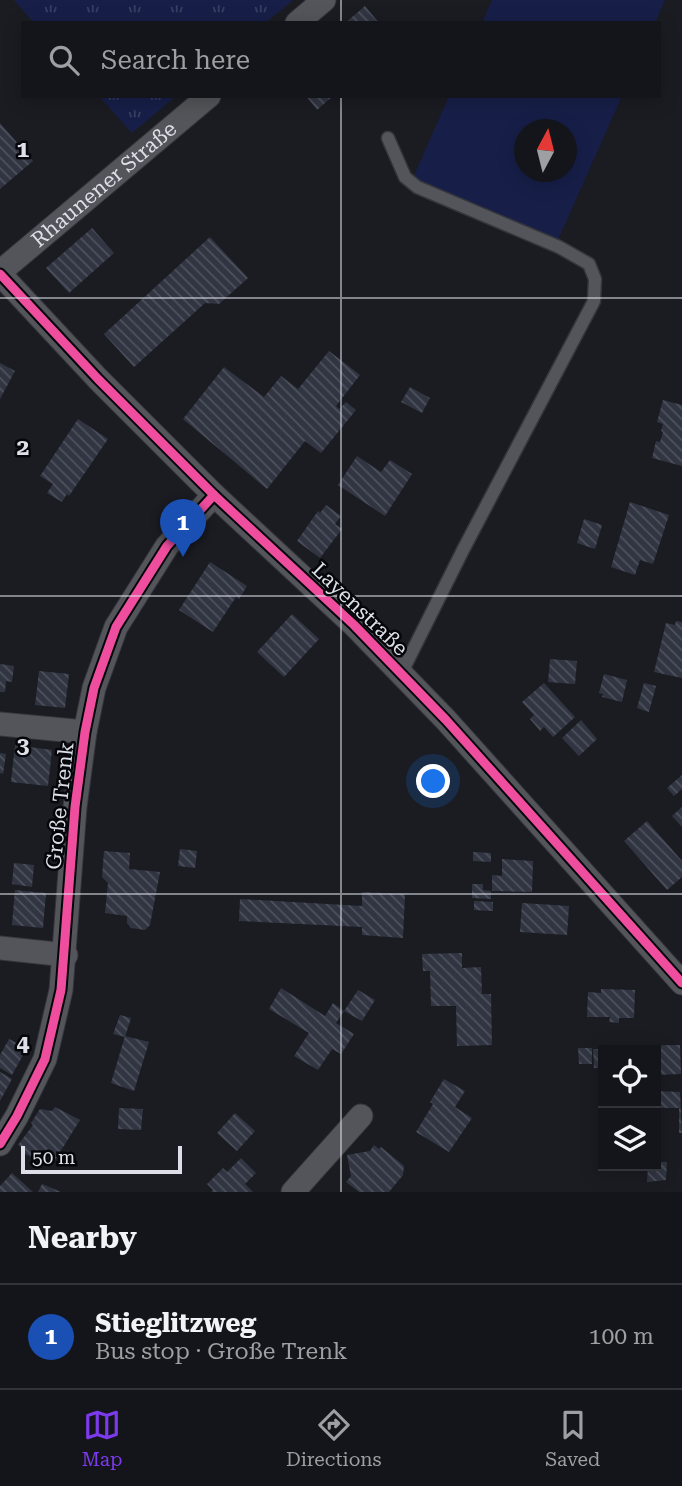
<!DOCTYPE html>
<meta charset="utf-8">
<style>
:root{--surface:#14151a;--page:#1d1e23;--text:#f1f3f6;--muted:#9d9fa2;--line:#333439;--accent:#7c3aed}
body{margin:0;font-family:"Roboto Serif",serif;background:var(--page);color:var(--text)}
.controls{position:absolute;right:21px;bottom:21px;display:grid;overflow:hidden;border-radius:0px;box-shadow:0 4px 18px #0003}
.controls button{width:63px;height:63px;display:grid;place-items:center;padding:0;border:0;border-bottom:2px solid var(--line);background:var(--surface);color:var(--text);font:35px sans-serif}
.compass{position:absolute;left:514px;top:119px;width:63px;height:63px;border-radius:50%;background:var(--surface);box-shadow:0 4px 18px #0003;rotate:7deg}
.scale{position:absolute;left:21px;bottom:18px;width:161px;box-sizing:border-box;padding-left:7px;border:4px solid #dcdfe8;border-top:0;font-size:19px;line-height:24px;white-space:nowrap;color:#dcdfe8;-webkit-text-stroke:5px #05060a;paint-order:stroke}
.you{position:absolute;left:434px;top:782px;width:24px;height:24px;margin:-18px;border:5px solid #fff;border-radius:50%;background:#1a73e8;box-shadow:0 0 0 10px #1a73e833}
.badge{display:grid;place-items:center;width:46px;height:46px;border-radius:50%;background:var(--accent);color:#fff;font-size:23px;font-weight:700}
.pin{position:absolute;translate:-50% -58px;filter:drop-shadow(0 2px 4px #0008)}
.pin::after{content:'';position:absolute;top:37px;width:24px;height:21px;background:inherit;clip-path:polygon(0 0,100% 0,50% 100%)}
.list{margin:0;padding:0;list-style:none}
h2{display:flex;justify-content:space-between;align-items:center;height:91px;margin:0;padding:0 28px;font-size:30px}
h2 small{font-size:23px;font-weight:400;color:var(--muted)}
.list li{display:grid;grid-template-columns:46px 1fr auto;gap:21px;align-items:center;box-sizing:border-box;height:105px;padding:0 28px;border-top:2px solid var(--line)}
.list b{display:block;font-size:26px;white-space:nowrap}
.list p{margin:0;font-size:23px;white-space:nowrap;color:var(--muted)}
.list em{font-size:23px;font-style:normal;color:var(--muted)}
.icon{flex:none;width:38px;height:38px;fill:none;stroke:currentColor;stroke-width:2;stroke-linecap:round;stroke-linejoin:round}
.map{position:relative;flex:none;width:682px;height:1192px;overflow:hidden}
.search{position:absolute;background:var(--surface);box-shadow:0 4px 18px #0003;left:21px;right:21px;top:21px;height:77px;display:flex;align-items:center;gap:18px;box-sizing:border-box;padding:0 24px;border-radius:0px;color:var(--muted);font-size:26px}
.sheet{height:196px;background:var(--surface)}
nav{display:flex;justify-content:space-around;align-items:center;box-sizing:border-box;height:98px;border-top:2px solid var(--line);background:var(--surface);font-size:19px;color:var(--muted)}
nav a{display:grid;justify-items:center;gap:4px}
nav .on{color:var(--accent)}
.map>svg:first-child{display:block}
.grass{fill:url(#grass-tufts)}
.green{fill:#171f49;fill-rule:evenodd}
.building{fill:url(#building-back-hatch)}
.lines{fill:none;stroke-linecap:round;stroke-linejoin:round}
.service-casing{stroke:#35363b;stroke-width:15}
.minor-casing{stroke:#35363b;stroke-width:25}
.service{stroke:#53555a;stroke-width:12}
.minor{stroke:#53555a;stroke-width:23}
.cycleway-casing{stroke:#05060a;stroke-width:13}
.cycleway{stroke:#ef4d9e;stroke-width:9}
.grid{fill:none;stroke:#dcdfe8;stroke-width:2;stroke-opacity:0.55}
.labels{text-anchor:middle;stroke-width:5;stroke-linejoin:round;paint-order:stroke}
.street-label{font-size:21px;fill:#dcdfe8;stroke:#05060a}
.grid-label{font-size:23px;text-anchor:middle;font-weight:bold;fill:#dcdfe8;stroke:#05060a;stroke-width:5;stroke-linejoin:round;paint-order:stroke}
</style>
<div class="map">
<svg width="682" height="1192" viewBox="0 0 682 1192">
<defs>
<pattern id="grass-tufts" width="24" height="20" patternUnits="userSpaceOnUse" patternTransform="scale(1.75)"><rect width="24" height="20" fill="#171f49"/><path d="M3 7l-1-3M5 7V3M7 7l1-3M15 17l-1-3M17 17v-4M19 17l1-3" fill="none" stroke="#383f63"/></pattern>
<pattern id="building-back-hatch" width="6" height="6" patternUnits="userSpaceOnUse" patternTransform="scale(1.75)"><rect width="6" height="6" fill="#313542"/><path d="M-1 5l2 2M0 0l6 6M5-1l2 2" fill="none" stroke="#4e525d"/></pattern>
</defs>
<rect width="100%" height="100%" fill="#1a1c22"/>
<!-- grass -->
<g class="grass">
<polygon points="14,0 293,0 265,23 34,23"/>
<polygon points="99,96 176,96 132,133"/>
</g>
<!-- green -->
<g class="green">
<polygon points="492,0 665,0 655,23 482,23"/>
<path d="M449,96h173l-65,146 -144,-64zM524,130h42v42h-42z"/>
</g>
<!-- building -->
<g class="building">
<polygon points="365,6 379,23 345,23"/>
<polygon points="306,96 333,96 317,110"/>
<polygon points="0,123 33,161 0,189"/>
<polygon points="92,228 114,253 69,293 46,268"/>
<polygon points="210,237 248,278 219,304 205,303 134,367 104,334"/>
<polygon points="329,351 360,375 336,406 339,409 346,402 356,410 321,453 305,441 267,489 183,419 224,367 264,397 281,376 298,389"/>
<polygon points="0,363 15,371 0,399"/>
<polygon points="410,387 430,398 422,413 401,402"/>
<polygon points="663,400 682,405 682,466 652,458 656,441 660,442 663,432 661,431 663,424 657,422"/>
<polygon points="78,419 108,439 69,496 67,494 62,502 47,493 53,484 40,476"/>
<polygon points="357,456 381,472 390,460 412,474 385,516 338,485"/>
<polygon points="630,502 669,515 653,564 640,560 635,575 611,567"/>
<polygon points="326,505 341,516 335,524 342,529 320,558 297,541 318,511 320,513"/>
<polygon points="584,519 602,525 595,549 577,543"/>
<polygon points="210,562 247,586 239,599 236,597 213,632 179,610"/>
<polygon points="292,614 319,639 284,677 257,652"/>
<polygon points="676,621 682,622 682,678 654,672 666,623 675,625"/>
<polygon points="550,659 577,661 575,684 548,682"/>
<polygon points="0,664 14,666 12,682 6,681 5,692 0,692"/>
<polygon points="39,671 69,674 65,708 35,705"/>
<polygon points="604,674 627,680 622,702 602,697 603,694 599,693"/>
<polygon points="544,683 575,717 553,737 544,727 540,731 530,719 534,715 522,702"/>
<polygon points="644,683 656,686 649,712 637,708"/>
<polygon points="581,720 597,739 579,756 562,738"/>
<polygon points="15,745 52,750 48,786 11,782"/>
<polygon points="0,753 6,754 3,774 0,773"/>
<polygon points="682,775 682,789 674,796 667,788"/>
<polygon points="682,807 682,827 672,816"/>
<polygon points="647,821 682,861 682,877 667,890 624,841"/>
<polygon points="180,849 197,851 195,868 178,866"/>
<polygon points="104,851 130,853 129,869 160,872 150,925 145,930 131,928 127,923 127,916 105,913 108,883 102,877"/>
<polygon points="473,852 491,853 491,862 473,861"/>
<polygon points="502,859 533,861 532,892 492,891 492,875 502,876"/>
<polygon points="14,863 34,865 32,887 12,884"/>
<polygon points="472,884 483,884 483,890 491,891 491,899 472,898"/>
<polygon points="15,890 46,893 43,928 12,925"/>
<polygon points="362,892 405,894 403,938 362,935 362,927 239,921 240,899 362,906"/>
<polygon points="474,901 493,902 493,911 474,910"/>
<polygon points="522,903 569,906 567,935 520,932"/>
<polygon points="462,953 462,968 481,967 482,994 491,994 492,1045 457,1046 456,1006 431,1006 430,971 423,971 422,954"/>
<polygon points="281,988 325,1016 333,1003 344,1011 336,1023 354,1034 341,1054 332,1049 318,1070 294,1056 309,1033 269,1009"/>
<polygon points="601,989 635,990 634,1018 619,1018 619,1023 609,1022 610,1017 587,1017 588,992 601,993"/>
<polygon points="358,990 375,1000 362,1021 344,1011"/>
<polygon points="120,1015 131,1018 125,1037 113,1034"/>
<polygon points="125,1036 149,1042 134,1091 111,1083"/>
<polygon points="9,1039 27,1048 12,1075 0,1068 0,1055"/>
<polygon points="680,1045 681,1074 656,1075 656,1050 608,1050 608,1046"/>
<polygon points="578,1048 592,1048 592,1064 579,1064"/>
<polygon points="593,1049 603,1049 603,1068 594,1068"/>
<polygon points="0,1072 12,1079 0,1101"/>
<polygon points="444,1079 465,1091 455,1107 472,1118 449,1152 416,1132 433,1104 430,1102"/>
<polygon points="656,1091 680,1092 682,1133 679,1133 679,1108 656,1108"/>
<polygon points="55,1107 80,1120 52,1165 43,1160 41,1163 22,1152 24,1149 18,1145 33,1125 31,1123 40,1109 52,1111"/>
<polygon points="119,1108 143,1109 141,1130 118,1129"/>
<polygon points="235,1113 255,1131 237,1151 217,1133"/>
<polygon points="374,1145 379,1149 381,1147 404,1166 403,1175 389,1192 359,1192 346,1182 351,1176 347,1155 370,1151"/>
<polygon points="241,1158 256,1173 245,1184 253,1192 211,1192 213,1190 207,1184 223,1168 227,1172"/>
<polygon points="656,1162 667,1162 666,1180 647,1182 648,1166 656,1166"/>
<polygon points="12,1173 33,1192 0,1192 0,1186"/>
<polygon points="42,1184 61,1192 38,1192"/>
</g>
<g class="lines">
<!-- service casing -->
<g class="service-casing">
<polyline id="service" points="388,138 405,177 417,187 559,247 589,264 595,279 594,301 463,550 401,674"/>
</g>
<!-- minor casing -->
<g class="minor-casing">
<g id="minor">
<polyline points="297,23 324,0"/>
<path id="s1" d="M0,272l209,-176"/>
<polyline points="0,274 98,379 214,495 354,625 446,720 682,983"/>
<polyline points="0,724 85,732"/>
<polyline points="0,948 66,955"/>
<polyline points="0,1144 17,1116 45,1059 61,990 75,807 85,732 94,688 116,627 167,546 214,495"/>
<polyline points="293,1192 361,1116"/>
</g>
</g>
<!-- service -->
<use href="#service" class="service"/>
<!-- minor -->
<use href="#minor" class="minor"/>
<!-- cycleway casing -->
<g class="cycleway-casing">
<g id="cycleway">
<polyline points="0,274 98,379 214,495 354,625 446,720 682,983"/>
<polyline points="0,1144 17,1116 45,1059 61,990 75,807 85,732 94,688 116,627 167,546 214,495"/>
</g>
</g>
<!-- cycleway -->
<use href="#cycleway" class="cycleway"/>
</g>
<!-- grid -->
<path class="grid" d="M341,0v23M341,96v1096M0,298h682M0,596h682M0,894h682"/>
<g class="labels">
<!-- street labels -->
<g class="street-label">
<text dy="7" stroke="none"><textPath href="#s1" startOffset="136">Rhaunener Straße</textPath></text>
<text transform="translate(360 609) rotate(44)" y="7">Layenstraße</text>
<text transform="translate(60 806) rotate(-84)" y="7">Große Trenk</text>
</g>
</g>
<g class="grid-label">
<text x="23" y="157">1</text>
<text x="23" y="455">2</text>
<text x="23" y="753">3</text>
<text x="23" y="1051">4</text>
</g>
</svg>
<div class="controls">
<button><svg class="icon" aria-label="locate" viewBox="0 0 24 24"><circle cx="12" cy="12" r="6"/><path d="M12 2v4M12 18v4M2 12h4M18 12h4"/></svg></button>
<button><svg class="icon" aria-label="layers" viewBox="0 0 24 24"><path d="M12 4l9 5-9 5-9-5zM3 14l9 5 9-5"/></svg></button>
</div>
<svg class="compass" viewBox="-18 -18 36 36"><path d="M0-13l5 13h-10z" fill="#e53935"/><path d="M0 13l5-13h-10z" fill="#9d9fa2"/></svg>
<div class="scale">50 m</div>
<div class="you"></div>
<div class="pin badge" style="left:183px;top:557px;background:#1a4fb4">1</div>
<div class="search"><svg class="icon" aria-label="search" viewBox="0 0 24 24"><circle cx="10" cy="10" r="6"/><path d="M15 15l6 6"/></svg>Search here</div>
</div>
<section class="sheet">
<h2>Nearby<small></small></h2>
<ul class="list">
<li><span class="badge" style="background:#1a4fb4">1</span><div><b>Stieglitzweg</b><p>Bus stop · Große Trenk</p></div><em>100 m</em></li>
</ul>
</section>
<nav>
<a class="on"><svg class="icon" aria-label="map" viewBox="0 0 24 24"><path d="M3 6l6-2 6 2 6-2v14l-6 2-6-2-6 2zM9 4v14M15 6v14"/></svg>Map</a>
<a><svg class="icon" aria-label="directions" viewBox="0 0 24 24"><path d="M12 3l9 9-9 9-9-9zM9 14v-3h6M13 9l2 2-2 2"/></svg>Directions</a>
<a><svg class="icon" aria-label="saved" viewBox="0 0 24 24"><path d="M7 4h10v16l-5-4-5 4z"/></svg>Saved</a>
</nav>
